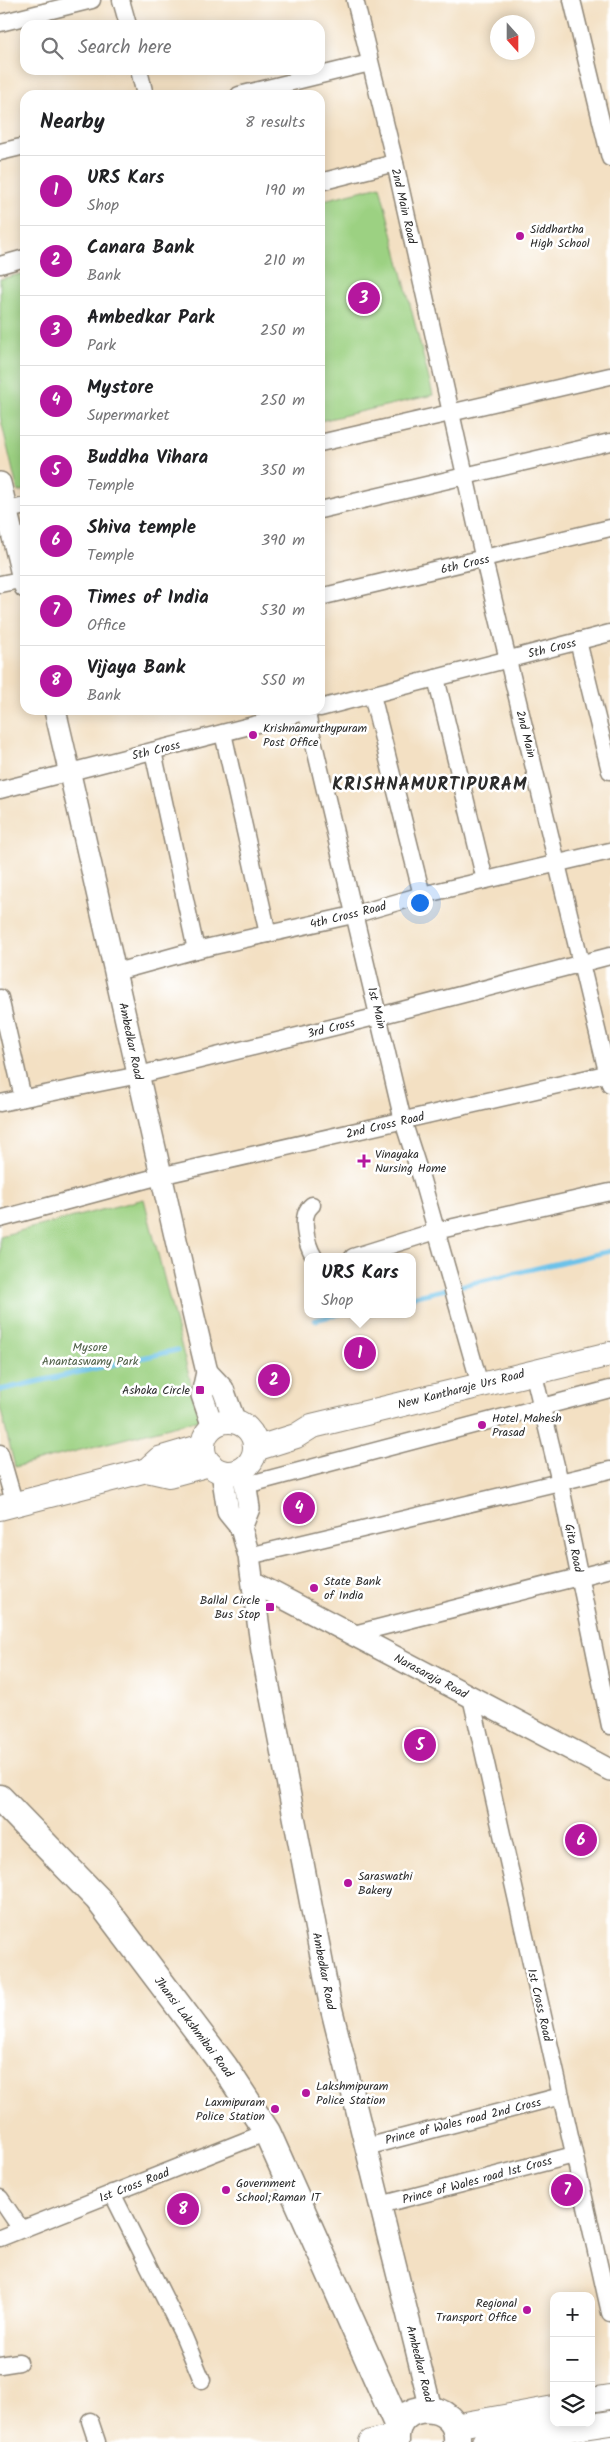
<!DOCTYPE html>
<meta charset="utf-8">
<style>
:root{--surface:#fff;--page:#f2f2f2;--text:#202124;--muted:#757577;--line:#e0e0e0;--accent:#b5179e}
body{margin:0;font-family:Kalam,sans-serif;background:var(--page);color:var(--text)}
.controls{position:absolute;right:15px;bottom:15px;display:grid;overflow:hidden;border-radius:10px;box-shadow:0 2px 12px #0003}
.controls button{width:45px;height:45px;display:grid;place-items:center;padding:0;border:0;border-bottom:1px solid var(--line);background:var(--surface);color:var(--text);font:25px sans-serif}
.compass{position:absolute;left:490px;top:15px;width:45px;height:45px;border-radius:50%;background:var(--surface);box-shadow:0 2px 12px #0003;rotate:159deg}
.you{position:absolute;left:419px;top:902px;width:18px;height:18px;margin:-12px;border:4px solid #fff;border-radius:50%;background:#1a73e8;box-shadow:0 0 0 8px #1a73e833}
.badge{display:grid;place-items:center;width:32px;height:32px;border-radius:50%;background:var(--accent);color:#fff;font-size:16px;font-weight:700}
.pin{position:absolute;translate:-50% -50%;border:2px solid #fff;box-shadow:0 1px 5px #0006}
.popup{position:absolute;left:304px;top:1253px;width:112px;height:65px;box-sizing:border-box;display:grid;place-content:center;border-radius:10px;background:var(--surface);filter:drop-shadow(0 1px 4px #0005);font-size:16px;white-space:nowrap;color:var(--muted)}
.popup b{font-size:19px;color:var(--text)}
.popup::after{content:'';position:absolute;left:50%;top:100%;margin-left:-10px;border:10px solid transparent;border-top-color:var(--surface)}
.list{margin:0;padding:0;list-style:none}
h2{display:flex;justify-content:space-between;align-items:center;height:65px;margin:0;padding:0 20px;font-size:21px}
h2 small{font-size:16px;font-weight:400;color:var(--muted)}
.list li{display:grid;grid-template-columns:32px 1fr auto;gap:15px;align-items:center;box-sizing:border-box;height:70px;padding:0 20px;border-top:1px solid var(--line)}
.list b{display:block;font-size:19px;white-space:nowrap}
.list p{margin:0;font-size:16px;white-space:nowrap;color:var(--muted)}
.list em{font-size:16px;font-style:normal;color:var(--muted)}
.icon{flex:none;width:28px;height:28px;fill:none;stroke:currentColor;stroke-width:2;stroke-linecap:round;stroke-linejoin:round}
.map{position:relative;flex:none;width:610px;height:2442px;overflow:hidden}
.search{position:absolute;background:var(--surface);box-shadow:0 2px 12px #0003;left:20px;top:20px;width:305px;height:55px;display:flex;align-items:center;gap:12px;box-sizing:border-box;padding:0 18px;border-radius:15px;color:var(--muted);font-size:19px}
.panel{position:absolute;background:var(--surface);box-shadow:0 2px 12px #0003;left:20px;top:90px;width:305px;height:625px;border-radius:15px}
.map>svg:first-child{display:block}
.green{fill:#9cd182;stroke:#647e56}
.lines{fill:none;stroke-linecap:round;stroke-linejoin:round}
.stream{stroke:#6dc2e9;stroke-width:5}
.minor-casing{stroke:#8f8677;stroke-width:19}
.tertiary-casing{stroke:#8f8677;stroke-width:24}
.secondary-casing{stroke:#8f8677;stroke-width:26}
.primary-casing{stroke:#8f8677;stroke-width:29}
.minor{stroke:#fff;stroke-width:16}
.tertiary{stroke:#fff;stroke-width:21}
.secondary{stroke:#fff;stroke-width:24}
.primary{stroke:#fff;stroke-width:26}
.poi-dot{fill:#b5179e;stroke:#fff;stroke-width:2}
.labels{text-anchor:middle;stroke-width:5;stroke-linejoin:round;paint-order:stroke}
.street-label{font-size:12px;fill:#2b2b2b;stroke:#fff}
.poi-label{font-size:12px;fill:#2b2b2b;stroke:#fff;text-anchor:start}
.park-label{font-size:12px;fill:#4d5d45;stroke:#fff}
.district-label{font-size:18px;font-weight:bold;letter-spacing:1px;fill:#2b2b2b;stroke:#fff}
</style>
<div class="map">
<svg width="610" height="2442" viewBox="0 0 610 2442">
<rect width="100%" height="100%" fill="#fff"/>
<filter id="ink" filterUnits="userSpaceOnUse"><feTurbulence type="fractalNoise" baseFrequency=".02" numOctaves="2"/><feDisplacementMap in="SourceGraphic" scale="10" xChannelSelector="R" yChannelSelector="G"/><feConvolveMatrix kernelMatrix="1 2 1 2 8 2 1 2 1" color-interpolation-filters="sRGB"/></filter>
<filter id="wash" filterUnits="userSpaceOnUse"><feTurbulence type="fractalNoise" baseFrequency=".0096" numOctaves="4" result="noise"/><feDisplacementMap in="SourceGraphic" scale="20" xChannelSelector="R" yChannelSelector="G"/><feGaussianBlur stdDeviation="1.12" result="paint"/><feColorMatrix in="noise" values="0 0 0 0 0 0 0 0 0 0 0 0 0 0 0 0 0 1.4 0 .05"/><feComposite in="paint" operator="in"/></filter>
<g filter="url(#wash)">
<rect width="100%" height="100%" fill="#f3e0c3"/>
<!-- green -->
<g class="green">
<polygon points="380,186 433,395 320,421 320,201"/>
<polygon points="25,273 25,490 18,492 0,416 0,279"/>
<polygon points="144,1199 200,1419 15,1467 0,1407 0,1236"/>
</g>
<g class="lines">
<!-- stream -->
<g class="stream">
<polyline points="412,1297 610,1251"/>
<polyline points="315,1320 339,1314"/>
<polyline points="0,1390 177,1350"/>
</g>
</g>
</g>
<g filter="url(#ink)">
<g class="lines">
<!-- minor casing -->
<g class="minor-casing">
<g id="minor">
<polyline points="121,0 128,25"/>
<polyline points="355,0 395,163 484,560 610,1084"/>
<polyline points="572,0 610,158"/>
<polyline points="0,23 92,0"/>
<polyline points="139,70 145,95"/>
<polyline points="239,95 370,63"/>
<polyline points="0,152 25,146"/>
<polyline points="320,182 395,163"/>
<polyline points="0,265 25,258"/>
<polyline points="320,443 610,376"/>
<polyline points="320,510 610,442"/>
<polyline points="0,512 25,506"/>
<polyline points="0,584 25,579"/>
<polyline points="320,597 610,528"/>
<polyline points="578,641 610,771"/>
<polyline points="436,678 485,880"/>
<polyline points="372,695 422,895"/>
<polyline points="320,708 610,633"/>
<polyline points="306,710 403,1121 421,1177 480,1385"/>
<polyline points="223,733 268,934"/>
<polyline points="153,751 196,950"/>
<polyline points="0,790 312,710"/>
<polyline points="116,972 196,950 353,915 422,895 610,851"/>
<polyline points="0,998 23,1098"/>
<polyline points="0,1103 139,1075 379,1016 610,956"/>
<path d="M312,1205c-13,10 -6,39 2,52"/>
<polyline points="0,1219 160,1176 610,1073"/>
<polyline points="353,1257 436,1231 610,1192"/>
<polyline points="533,1371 560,1482 610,1726"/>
<polyline points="0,1453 15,1505"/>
<polyline points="246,1485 610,1389"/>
<polyline points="249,1556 610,1470"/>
<polyline points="354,1634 610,1569"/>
<polyline points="471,1697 610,2313"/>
<polyline points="366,2147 561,2096"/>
<polyline points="112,2193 184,2337 202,2380"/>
<polyline points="0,2198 21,2229"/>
<polyline points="380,2205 574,2155"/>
<polyline points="0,2238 267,2132"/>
<polyline points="0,2365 19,2362"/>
<polyline points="90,2421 97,2442"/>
</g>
</g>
<!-- tertiary casing -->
<g class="tertiary-casing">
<g id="tertiary">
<polyline points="0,483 25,587"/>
<path d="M55,710c52,220 99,442 152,662l-5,23 11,32"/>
<polyline points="207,1372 223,1389 235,1422"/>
<polyline points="222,1472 228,1512 241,1528 249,1556 262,1651 330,2003 431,2409"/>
<polyline points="241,1528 249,1508 243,1468"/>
<polyline points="253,1582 610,1770"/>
</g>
</g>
<!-- secondary casing -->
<g class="secondary-casing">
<g id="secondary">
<circle cx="229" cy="1447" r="26"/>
<polyline points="255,1449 296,1436 312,1426 610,1354"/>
<polyline points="147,1470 159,1459 203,1446"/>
<polyline points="0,1508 147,1470 169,1475 210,1464"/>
<polyline points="591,2400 610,2397"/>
<polyline points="454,2426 554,2408"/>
<polyline points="371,2442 395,2436"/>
<polyline points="484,2442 610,2423"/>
</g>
</g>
<!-- primary casing -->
<g class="primary-casing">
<g id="primary">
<polyline points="0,1798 98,1899 224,2066 267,2132 398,2426"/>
<path d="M396,2441c-3,-42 64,-42 61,1"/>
</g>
</g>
<!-- minor -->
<use href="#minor" class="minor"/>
<!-- tertiary -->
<use href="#tertiary" class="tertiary"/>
<!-- secondary -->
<use href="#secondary" class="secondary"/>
<!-- primary -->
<use href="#primary" class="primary"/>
</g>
</g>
<!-- markers -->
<g class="poi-dot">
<circle cx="520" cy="236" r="5"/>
<circle cx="253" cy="735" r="5"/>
<path d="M361.5 1153.5h5v5h5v5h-5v5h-5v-5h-5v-5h5z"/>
<rect x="195" y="1385" width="10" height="10" rx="2.5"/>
<circle cx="482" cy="1425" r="5"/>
<circle cx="314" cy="1588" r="5"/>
<rect x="265" y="1602" width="10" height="10" rx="2.5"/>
<circle cx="348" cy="1883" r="5"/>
<circle cx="306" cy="2093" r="5"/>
<circle cx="275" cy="2109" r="5"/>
<circle cx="226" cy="2190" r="5"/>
<circle cx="527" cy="2310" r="5"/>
</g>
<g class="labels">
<!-- street labels -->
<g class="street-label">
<text transform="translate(404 206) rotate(77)" y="4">2nd Main Road</text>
<text transform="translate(465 564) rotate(-13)" y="4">6th Cross</text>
<text transform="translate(552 648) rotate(-14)" y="4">5th Cross</text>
<text transform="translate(526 734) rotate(76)" y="4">2nd Main</text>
<text transform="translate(156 750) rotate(-14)" y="4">5th Cross</text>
<text transform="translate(348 915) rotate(-14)" y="4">4th Cross Road</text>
<text transform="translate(377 1008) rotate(76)" y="4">1st Main</text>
<text transform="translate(331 1028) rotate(-14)" y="4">3rd Cross</text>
<text transform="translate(131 1041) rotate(78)" y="4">Ambedkar Road</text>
<text transform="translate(385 1125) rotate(-13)" y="4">2nd Cross Road</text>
<text transform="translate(461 1389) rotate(-14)" y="4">New Kantharaje Urs Road</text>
<text transform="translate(574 1548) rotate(78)" y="4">Gita Road</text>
<text transform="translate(431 1676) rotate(28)" y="4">Narasaraja Road</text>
<text transform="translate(324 1971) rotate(79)" y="4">Ambedkar Road</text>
<text transform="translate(540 2005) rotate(77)" y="4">1st Cross Road</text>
<text transform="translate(194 2027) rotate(53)" y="4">Jhansi Lakshmibai Road</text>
<text transform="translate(463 2121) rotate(-14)" y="4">Prince of Wales road 2nd Cross</text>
<text transform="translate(477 2180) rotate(-15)" y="4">Prince of Wales road 1st Cross</text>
<text transform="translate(134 2185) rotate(-21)" y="4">1st Cross Road</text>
<text transform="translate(420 2364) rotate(76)" y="4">Ambedkar Road</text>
</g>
<!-- poi labels -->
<g class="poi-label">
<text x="530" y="233">Siddhartha<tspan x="530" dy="14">High School</tspan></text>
<text x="263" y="732">Krishnamurthypuram<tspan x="263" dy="14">Post Office</tspan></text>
<text x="375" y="1158">Vinayaka<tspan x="375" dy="14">Nursing Home</tspan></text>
<text x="190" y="1394" text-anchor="end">Ashoka Circle</text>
<text x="492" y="1422">Hotel Mahesh<tspan x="492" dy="14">Prasad</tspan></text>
<text x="324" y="1585">State Bank<tspan x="324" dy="14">of India</tspan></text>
<text x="260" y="1604" text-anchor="end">Ballal Circle<tspan x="260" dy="14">Bus Stop</tspan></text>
<text x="358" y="1880">Saraswathi<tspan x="358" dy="14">Bakery</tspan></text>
<text x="316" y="2090">Lakshmipuram<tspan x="316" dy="14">Police Station</tspan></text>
<text x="265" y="2106" text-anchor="end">Laxmipuram<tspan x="265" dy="14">Police Station</tspan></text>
<text x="236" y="2187">Government<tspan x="236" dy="14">School;Raman IT</tspan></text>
<text x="517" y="2307" text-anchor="end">Regional<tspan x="517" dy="14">Transport Office</tspan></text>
</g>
<!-- park labels -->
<g class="park-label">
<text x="90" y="1351">Mysore<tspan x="90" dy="14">Anantaswamy Park</tspan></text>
</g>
<!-- district labels -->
<g class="district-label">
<text x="430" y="790">KRISHNAMURTIPURAM</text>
</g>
</g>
</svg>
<div class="controls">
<button>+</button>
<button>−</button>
<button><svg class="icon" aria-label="layers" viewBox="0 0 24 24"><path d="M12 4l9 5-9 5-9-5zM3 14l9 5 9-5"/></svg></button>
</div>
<svg class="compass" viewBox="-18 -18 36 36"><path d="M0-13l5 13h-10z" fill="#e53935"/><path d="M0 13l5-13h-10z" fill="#757577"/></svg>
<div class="you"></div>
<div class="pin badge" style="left:360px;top:1353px">1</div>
<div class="popup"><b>URS Kars</b>Shop</div>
<div class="pin badge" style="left:274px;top:1380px">2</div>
<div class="pin badge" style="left:364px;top:298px">3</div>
<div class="pin badge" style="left:299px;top:1508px">4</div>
<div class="pin badge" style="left:420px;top:1745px">5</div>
<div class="pin badge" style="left:581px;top:1840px">6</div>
<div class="pin badge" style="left:567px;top:2190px">7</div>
<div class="pin badge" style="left:183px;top:2209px">8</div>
<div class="search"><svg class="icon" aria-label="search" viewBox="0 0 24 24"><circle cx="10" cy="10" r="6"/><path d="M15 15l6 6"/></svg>Search here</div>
<section class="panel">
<h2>Nearby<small>8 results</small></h2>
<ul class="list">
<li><span class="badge">1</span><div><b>URS Kars</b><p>Shop</p></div><em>190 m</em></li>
<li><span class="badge">2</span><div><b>Canara Bank</b><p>Bank</p></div><em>210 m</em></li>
<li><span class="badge">3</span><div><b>Ambedkar Park</b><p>Park</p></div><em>250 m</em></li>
<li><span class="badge">4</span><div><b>Mystore</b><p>Supermarket</p></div><em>250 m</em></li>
<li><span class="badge">5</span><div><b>Buddha Vihara</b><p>Temple</p></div><em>350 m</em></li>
<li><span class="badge">6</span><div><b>Shiva temple</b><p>Temple</p></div><em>390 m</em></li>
<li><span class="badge">7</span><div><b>Times of India</b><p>Office</p></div><em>530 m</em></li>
<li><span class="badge">8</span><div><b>Vijaya Bank</b><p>Bank</p></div><em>550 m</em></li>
</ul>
</section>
</div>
